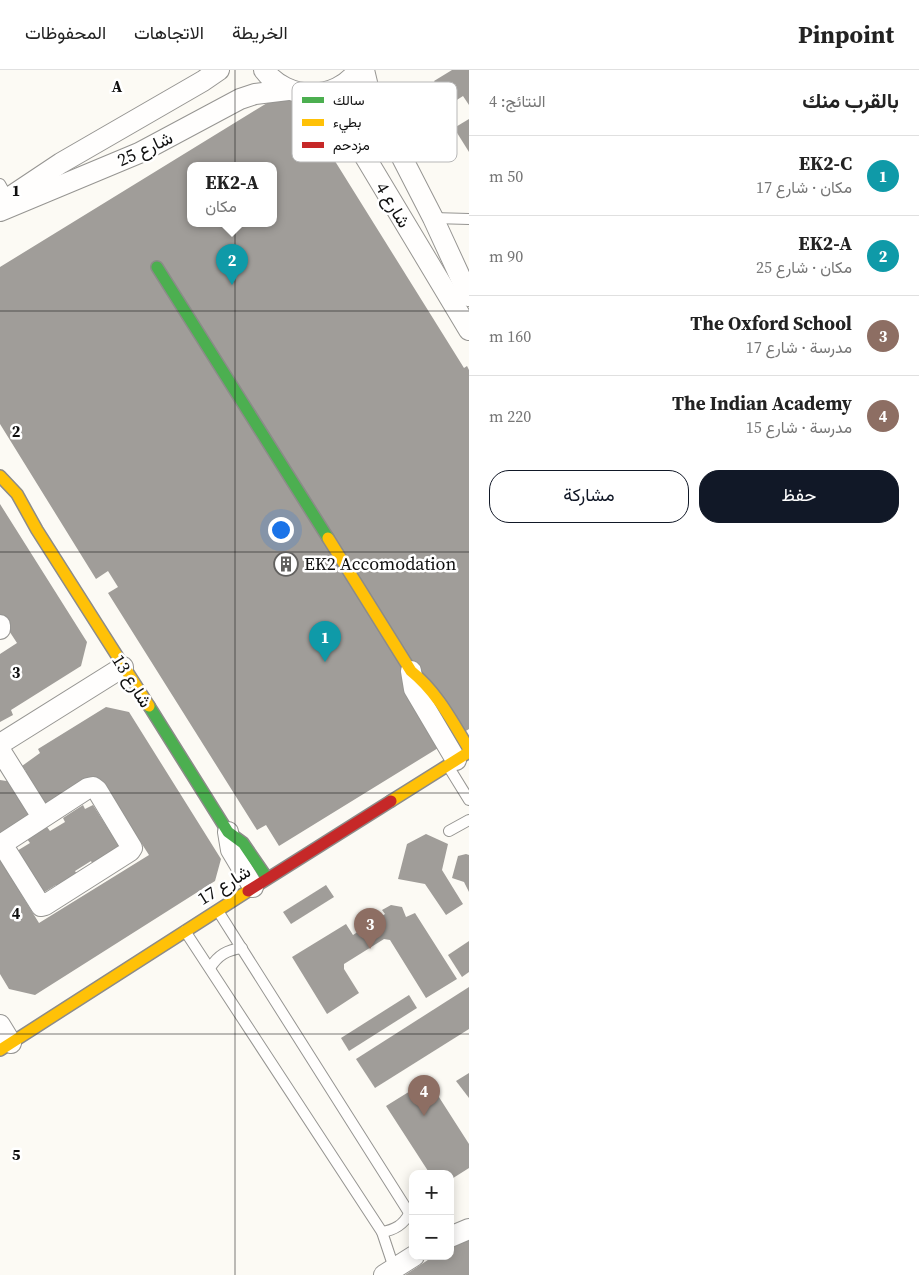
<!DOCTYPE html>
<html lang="ar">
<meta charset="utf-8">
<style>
:root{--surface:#fff;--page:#f6f6f6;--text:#222;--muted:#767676;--line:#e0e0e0;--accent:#111827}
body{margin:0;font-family:"Source Serif 4",Vazirmatn,serif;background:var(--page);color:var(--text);direction:rtl}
.controls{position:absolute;right:15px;bottom:15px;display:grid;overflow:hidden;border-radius:10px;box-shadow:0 2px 12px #0003}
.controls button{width:45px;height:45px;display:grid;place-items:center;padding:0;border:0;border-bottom:1px solid var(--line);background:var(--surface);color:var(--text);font:25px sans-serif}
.you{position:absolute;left:280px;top:459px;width:18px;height:18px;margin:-12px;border:4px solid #fff;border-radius:50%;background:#1a73e8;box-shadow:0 0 0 8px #1a73e833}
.badge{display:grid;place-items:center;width:32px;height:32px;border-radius:50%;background:var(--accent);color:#fff;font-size:16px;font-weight:700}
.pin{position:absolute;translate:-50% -41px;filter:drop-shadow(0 1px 2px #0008)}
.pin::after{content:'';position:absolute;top:26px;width:18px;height:15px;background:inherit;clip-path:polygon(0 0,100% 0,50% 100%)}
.popup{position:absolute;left:187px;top:92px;width:90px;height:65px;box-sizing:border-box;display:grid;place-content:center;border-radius:10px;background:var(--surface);filter:drop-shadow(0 1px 4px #0005);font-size:16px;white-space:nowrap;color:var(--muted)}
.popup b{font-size:19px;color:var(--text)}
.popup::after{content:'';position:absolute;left:50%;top:100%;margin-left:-10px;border:10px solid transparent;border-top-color:var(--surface)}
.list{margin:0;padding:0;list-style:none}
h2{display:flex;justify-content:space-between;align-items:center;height:65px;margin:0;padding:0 20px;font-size:21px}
h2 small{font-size:16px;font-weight:400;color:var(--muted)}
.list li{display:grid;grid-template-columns:32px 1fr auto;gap:15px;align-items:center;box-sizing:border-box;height:80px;padding:0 20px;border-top:1px solid var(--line)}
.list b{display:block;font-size:19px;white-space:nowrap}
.list p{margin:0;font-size:16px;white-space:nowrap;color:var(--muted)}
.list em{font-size:16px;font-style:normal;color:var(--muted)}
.actions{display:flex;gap:10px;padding:15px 20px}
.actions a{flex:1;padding:11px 0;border:1px solid var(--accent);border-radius:20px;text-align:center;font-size:18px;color:var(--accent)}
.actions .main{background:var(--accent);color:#fff}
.map{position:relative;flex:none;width:469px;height:1205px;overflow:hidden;direction:ltr}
header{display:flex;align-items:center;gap:30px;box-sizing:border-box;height:70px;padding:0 25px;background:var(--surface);border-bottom:1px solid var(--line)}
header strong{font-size:24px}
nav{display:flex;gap:28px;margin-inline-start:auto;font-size:18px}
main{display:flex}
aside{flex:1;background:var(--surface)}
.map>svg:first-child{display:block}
.building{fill:#a09d99;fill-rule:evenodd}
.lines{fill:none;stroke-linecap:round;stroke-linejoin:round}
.lane-casing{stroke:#969592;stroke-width:12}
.street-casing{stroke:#969592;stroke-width:22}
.fast-casing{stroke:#8c8b89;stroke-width:14}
.slow-casing{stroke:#8c8b89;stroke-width:14}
.jam-casing{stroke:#8c8b89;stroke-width:14}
.lane{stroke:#fffefd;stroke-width:10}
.street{stroke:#fffefd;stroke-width:20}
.fast{stroke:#4caf50;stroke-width:11}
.slow{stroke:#ffc107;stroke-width:11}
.jam{stroke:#c62828;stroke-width:11}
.grid{fill:none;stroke:#0f0f0f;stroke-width:1;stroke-opacity:0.55}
.labels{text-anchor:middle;stroke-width:5;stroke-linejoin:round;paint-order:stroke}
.street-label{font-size:18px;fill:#0f0f0f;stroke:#fff}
.poi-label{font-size:18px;fill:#0f0f0f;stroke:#fff;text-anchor:start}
.key{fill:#fff;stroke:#b7b7b7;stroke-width:1}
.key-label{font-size:14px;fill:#0f0f0f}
.grid-label{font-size:16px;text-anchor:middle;font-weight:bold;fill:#0f0f0f;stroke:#fff;stroke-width:5;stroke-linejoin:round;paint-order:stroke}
</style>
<header>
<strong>Pinpoint</strong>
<nav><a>الخريطة</a><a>الاتجاهات</a><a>المحفوظات</a></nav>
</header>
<main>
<aside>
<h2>بالقرب منك<small>النتائج: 4</small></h2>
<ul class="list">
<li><span class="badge" style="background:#0f9aa8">1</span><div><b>EK2-C</b><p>مكان · شارع 17</p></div><em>50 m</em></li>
<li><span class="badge" style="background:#0f9aa8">2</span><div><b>EK2-A</b><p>مكان · شارع 25</p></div><em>90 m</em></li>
<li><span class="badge" style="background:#8d6e63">3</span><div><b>The Oxford School</b><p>مدرسة · شارع 17</p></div><em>160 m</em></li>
<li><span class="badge" style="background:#8d6e63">4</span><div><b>The Indian Academy</b><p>مدرسة · شارع 15</p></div><em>220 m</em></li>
</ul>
<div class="actions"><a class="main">حفظ</a><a>مشاركة</a></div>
</aside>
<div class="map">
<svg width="469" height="1205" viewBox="0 0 469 1205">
<rect width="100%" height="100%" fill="#fcfaf4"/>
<!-- building -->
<g class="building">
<polygon points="452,0 469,0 469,35 463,26 449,35 434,11"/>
<path d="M290,19l174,279 3,-2 2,4v359l-190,117 -13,-21 -9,5 -149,-237 10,-6 -10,-16 -12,8 -96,-155v-157zM191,96h82v58h-82z"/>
<polygon points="469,49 469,82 454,58"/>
<polygon points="0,434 87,572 81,596 11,640 13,645 0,652 0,584 17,573 0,547"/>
<polygon points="106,637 129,642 221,789 215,811 35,925 9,919 0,904 0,790 39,853 149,785 100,709 49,742 22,704 26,701 22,696 40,683 38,679"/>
<polygon points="0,710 13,712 37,749 0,771"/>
<polygon points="83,735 85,739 93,735 119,776 110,782 112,785 94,797 91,791 75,801 78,806 58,818 56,815 38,826 12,784 30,773 27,769 47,757 50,761 65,752 63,748"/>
<polygon points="426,764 448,774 442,800 463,834 446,845 425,814 398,809 407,774"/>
<polygon points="466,784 469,785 469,822 464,812 452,808 458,786"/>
<polygon points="326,815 334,827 291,854 283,842"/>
<polygon points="391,835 402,837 406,847 415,843 457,909 426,928 390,870 384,869 344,894 344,899 359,923 327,944 292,887 346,854 353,865 385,844 382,840"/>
<polygon points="469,871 469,902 462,907 448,885"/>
<polygon points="469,917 469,959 375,1018 356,989"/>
<polygon points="409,925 417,938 349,981 341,968"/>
<polygon points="469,1003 469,1028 456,1011"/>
<polygon points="428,1010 469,1074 469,1098 450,1110 450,1104 430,1104 386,1036"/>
<polygon points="469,1170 469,1205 405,1205 434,1186 450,1186 450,1178"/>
</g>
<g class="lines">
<!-- lane casing -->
<g class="lane-casing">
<g id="lane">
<polyline points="400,83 432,62"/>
<polyline points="0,114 8,128"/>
<polyline points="433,148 469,149"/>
<polyline points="448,696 469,730"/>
<polyline points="449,761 469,750"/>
<polyline points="218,841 413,1149"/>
<polyline points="185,861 382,1162 394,1198"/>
<path d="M210,898c8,-13 17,-18 32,-20"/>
<path d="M382,1162c13,-2 21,-7 27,-18"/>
</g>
</g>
<!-- street casing -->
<g class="street-casing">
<g id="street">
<path d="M264,0c23,31 72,32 94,0"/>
<polyline points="364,0 369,21 375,35 433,148 469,226"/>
<path d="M302,24c21,10 36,22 50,41l117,195"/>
<polyline points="7,129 61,93 203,11 219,0"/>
<polyline points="0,141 139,83 240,29 255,24 288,20"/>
<polyline points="0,555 0,559"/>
<polyline points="411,601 414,619 456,690"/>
<polyline points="0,674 123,597"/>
<polyline points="0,680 42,747"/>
<polygon points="93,717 97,720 132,778 130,781 45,835 41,836 2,774 88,718"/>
<polyline points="228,762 231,780 253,817"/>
<polyline points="0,955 11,973"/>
<polyline points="450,1167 469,1159"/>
<polyline points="384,1205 414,1186"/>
</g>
</g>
<!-- fast casing -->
<g class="fast-casing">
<g id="fast">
<polyline points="157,197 328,468"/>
<polyline points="149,636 228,762 243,773 267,808"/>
</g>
</g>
<!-- slow casing -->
<g class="slow-casing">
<g id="slow">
<polyline points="0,406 17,424 37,460 149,636"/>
<path d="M328,468l83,133c26,21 41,50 58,78"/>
<polyline points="391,731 469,682"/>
<polyline points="0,980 248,821"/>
</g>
</g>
<!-- jam casing -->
<g class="jam-casing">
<polyline id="jam" points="248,821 391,731"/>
</g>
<!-- lane -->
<use href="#lane" class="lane"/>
<!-- street -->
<use href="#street" class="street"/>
<!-- fast -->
<use href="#fast" class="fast"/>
<!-- slow -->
<use href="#slow" class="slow"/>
<!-- jam -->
<use href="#jam" class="jam"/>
</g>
<!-- grid -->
<path class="grid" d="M235,0v1205M0,241h469M0,482h469M0,723h469M0,964h469"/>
<!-- icons -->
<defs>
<g id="building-ring" transform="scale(1.25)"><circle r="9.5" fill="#fff" stroke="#62615f" stroke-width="1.5"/><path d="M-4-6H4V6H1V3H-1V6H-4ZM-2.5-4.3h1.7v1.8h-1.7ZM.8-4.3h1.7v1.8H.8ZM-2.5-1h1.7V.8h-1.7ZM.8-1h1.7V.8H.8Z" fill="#62615f"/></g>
</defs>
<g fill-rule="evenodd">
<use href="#building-ring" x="286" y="494"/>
</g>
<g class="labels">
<!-- street labels -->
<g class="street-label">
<text transform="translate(145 79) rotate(-25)" y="6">شارع 25</text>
<text transform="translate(393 135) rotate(59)" y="6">شارع 4</text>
<text transform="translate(132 611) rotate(58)" y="6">شارع 13</text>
<text transform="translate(224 815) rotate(-32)" y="6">شارع 17</text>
</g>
<!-- poi labels -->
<g class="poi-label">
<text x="304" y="500">EK2 Accomodation</text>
</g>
</g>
<!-- legend -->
<rect x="292" y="12" width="165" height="80" rx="8" class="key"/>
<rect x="302" y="27" width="22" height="6" fill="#4caf50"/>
<rect x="302" y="49" width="22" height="7" fill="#ffc107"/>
<rect x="302" y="72" width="22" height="6" fill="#c62828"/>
<g class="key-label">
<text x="333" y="35">سالك</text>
<text x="333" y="57">بطيء</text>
<text x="333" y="80">مزدحم</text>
</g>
<g class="grid-label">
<text x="117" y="22">A</text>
<text x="16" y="126">1</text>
<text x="16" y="367">2</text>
<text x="16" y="608">3</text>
<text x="16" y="849">4</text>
<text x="16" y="1090">5</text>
</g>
</svg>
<div class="controls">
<button>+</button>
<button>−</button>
</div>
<div class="you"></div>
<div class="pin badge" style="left:325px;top:592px;background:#0f9aa8">1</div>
<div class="pin badge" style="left:232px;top:215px;background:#0f9aa8">2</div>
<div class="popup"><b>EK2-A</b>مكان</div>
<div class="pin badge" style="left:370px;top:879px;background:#8d6e63">3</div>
<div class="pin badge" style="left:424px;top:1046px;background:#8d6e63">4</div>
</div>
</main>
